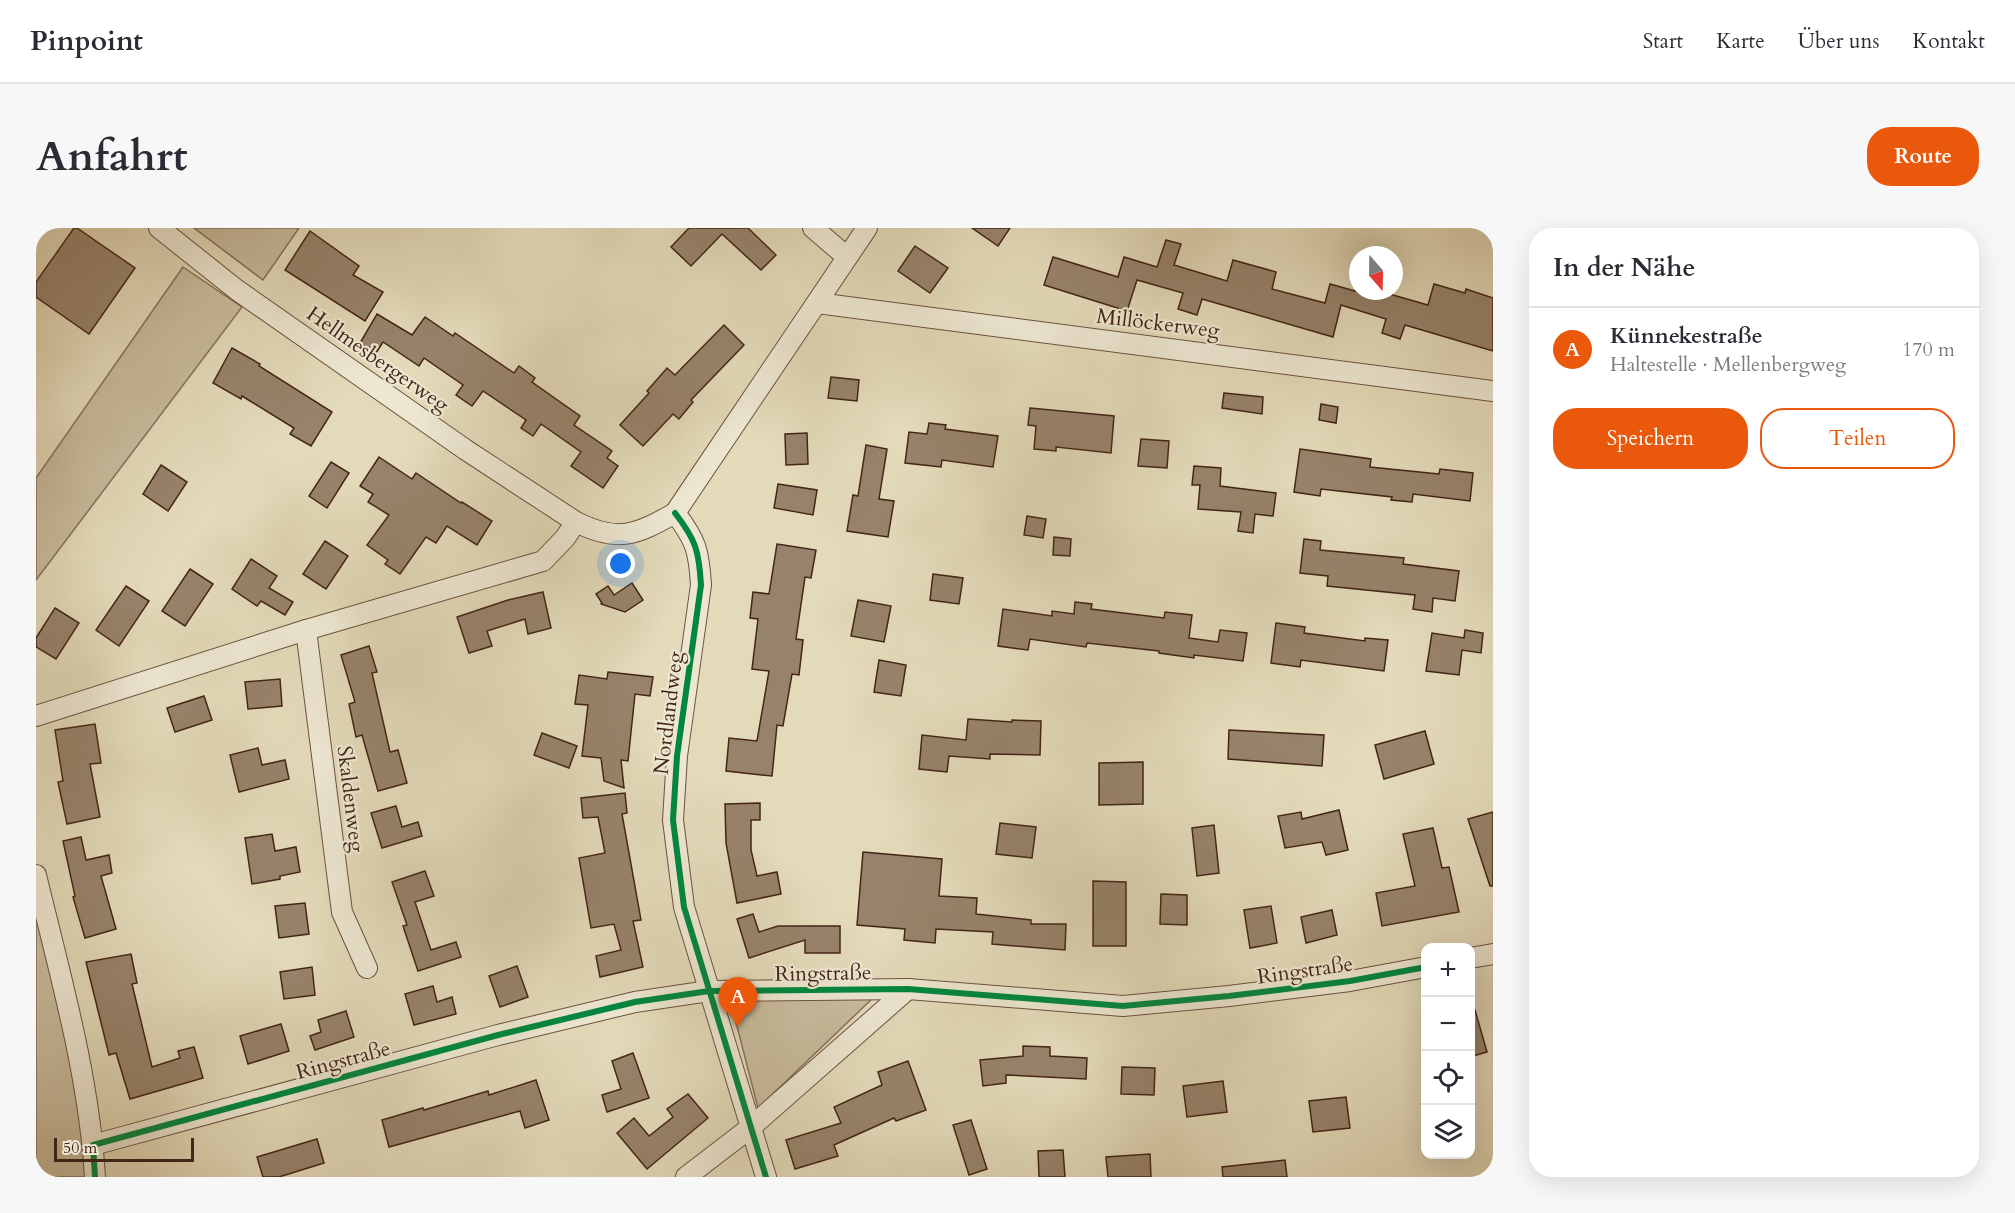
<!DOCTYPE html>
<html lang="de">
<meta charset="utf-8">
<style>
:root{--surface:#fff;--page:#f7f7f7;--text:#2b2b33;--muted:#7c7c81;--line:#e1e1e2;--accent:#ea580c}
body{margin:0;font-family:Cardo,serif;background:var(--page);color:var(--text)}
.controls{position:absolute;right:18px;bottom:18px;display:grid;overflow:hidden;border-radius:12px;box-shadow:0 6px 24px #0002}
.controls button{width:54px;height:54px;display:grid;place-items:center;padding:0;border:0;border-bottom:2px solid var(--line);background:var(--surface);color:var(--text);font:30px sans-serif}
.compass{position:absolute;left:1313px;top:18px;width:54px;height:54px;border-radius:50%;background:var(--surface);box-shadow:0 6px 24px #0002;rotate:160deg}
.scale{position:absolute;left:18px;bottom:15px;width:140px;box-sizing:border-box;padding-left:6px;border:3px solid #442516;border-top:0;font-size:16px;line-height:21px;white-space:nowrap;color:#442516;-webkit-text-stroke:4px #ede7d2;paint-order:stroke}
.you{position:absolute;left:585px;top:336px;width:21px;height:21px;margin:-15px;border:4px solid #fff;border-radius:50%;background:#1a73e8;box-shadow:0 0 0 9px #1a73e833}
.badge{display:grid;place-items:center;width:39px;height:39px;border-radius:50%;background:var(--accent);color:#fff;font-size:20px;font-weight:700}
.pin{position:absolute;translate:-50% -50px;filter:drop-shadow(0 2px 3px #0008)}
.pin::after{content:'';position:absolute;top:32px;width:21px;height:18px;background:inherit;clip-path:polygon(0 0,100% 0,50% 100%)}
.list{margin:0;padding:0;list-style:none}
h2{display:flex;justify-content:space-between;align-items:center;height:78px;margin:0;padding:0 24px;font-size:26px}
h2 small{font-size:20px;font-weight:400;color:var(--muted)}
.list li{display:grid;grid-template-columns:39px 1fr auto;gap:18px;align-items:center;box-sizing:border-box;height:84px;padding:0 24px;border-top:2px solid var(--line)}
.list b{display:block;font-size:22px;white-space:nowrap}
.list p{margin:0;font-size:20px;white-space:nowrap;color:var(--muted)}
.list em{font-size:20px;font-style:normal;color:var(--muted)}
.actions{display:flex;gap:12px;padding:18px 24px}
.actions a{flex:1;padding:14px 0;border:2px solid var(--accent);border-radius:24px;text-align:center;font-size:21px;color:var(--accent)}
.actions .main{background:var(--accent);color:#fff}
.icon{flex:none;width:33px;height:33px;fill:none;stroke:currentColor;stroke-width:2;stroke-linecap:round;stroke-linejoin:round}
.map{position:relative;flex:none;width:1457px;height:949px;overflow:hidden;border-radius:24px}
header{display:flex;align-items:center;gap:36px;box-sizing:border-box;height:84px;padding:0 30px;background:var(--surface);border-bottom:2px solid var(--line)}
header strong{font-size:28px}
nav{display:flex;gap:33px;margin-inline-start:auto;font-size:21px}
.intro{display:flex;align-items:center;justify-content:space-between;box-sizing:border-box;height:144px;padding:0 36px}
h1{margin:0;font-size:42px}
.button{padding:15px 27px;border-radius:24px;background:var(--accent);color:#fff;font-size:21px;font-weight:700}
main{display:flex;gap:36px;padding:0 36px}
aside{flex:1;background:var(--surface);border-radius:24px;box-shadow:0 6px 24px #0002}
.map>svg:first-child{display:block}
.green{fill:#c8bb9d;stroke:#86705a;stroke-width:1.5}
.building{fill:#97836b;stroke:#442516;stroke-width:1.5}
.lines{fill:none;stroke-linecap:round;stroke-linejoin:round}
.minor-casing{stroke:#6c523f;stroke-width:22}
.minor{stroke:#ede7d2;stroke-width:20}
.cycleway-casing{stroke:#ede7d2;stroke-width:10}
.cycleway{stroke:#00873e;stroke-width:6}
.labels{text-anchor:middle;stroke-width:4.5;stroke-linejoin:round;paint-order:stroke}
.street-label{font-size:21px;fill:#442516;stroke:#ede7d2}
</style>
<header>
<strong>Pinpoint</strong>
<nav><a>Start</a><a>Karte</a><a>Über uns</a><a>Kontakt</a></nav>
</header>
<div class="intro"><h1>Anfahrt</h1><a class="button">Route</a></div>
<main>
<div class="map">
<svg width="1457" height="949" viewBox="0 0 1457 949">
<rect width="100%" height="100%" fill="#e3dab9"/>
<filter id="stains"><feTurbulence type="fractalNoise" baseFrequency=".00333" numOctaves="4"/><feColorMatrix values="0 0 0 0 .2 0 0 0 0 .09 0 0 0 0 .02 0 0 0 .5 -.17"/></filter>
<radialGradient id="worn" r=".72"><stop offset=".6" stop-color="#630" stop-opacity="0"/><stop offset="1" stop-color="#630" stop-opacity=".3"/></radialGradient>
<!-- green -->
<g class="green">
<polygon points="158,0 263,0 227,52"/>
<polygon points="147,39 206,79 0,352 0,250"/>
<polygon points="0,668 51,914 53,949 0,949"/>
<polygon points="838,769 722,880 694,771"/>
</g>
<!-- building -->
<g class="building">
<polygon points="38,0 41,0 99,40 53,106 0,69 0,54"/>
<polygon points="653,0 712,0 740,27 725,42 686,6 655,38 635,19"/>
<polygon points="936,0 974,0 962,18"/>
<polygon points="274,3 323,38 317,47 347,64 329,93 249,42"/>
<polygon points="1130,12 1145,16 1138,37 1191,53 1197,32 1240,44 1236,61 1289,75 1294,56 1319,63 1343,63 1392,77 1398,56 1429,65 1430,61 1457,70 1457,123 1369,97 1364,111 1346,105 1350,91 1305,77 1297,109 1166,71 1161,87 1142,81 1147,65 1101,52 1091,83 1008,57 1017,29 1082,49 1088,29 1121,39"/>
<polygon points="879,18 912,40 894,65 862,43"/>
<polygon points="341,86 376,107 389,89 417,108 419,105 478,145 483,138 499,150 496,154 544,188 538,197 576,223 571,230 582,238 567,260 535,238 545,224 505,196 497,208 485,200 490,192 447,163 436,178 420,167 427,157 388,130 383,138 347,114 340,125 324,115"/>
<polygon points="688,97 708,117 655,172 657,174 643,191 637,186 607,218 584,197 613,165 611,163 631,140 639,147"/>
<polygon points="196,120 224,136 223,138 296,184 275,218 254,206 258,200 206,168 205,171 177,155"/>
<polygon points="795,149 823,152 821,173 792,170"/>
<polygon points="1188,165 1227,169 1226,186 1186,180"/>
<polygon points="1285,176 1302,179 1300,195 1283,192"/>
<polygon points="994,180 1078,188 1075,225 1020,219 1020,223 998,221 1000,198 992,197"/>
<polygon points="893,195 910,197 909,201 962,208 957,239 906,232 905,239 869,235 873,204 891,206"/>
<polygon points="771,205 772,236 750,237 749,206"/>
<polygon points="1105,211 1133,213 1131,240 1102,238"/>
<polygon points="830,217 851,221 843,271 858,273 852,309 811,303 817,267 822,268"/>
<polygon points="1264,221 1335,231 1334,239 1403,246 1404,241 1437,245 1434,273 1377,266 1376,274 1355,272 1356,269 1285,261 1284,268 1258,264"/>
<polygon points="343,229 376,251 380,245 425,275 426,274 456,293 441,317 411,298 400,315 390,309 364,346 349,336 352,332 331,317 353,287 332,274 337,266 324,258"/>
<polygon points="295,234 313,245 291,280 273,268"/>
<polygon points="125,237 151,254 132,283 107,266"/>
<polygon points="1158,238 1185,240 1184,258 1240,265 1237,288 1219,286 1217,305 1202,303 1205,284 1162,281 1164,257 1156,257"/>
<polygon points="742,256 781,262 777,287 738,280"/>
<polygon points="991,288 1010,291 1007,310 988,307"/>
<polygon points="1018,309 1035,311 1034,328 1017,327"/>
<polygon points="1268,311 1285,313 1284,322 1368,330 1367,336 1423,343 1419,373 1397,370 1396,384 1377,381 1379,367 1291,358 1292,348 1264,345"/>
<polygon points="289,313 312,328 290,361 267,346"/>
<polygon points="741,316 780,322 775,350 769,349 760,411 767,412 763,447 756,446 747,498 741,497 736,548 690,543 693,510 721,513 733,443 716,441 722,391 714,390 717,364 733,366"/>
<polygon points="215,331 241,348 233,360 257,374 249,387 225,373 221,378 196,361"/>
<polygon points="154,341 177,356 149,398 126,383"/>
<polygon points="897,346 927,350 923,376 894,372"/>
<polygon points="596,355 607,372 589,384 565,376 566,375 560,366 572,358 578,367"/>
<polygon points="90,358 113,373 83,418 60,402"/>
<polygon points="507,364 515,400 492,406 489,391 451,403 456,418 433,425 421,389 472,372"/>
<polygon points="822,372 855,378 848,414 815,408"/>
<polygon points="1039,374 1056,376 1055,381 1128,390 1129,384 1156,387 1153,410 1182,414 1184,402 1211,405 1207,433 1158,427 1158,430 1123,425 1123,423 1051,415 1050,419 994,411 992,422 962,418 967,381 1016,388 1016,383 1038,386"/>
<polygon points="19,380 43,395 20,431 0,419 0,410"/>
<polygon points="1240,395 1269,399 1268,405 1329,413 1329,410 1352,412 1348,443 1265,432 1264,439 1235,435"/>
<polygon points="1429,402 1447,405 1445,425 1426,422 1423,447 1390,443 1396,405 1428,410"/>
<polygon points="333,418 341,444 336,445 354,524 362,522 371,555 342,563 326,507 320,509 313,476 319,474 305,427"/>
<polygon points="843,432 870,437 865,468 838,464"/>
<polygon points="572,444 617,449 614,468 599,466 592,533 585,532 588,560 568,553 565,530 546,528 552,477 539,476 543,447 571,451"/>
<polygon points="244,451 246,478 212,481 209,454"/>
<polygon points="168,468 176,492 139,504 131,480"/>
<polygon points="932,491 976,494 976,492 1005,493 1004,527 954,526 954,531 913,528 911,544 883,541 886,507 930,512"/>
<polygon points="59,496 65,535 54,536 64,589 31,596 22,554 27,553 19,502"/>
<polygon points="1193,502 1288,507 1286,538 1192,531"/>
<polygon points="1389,503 1398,536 1348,551 1339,517"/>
<polygon points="506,505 541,518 533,540 498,527"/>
<polygon points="222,520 226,537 249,532 253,551 203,564 194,527"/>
<polygon points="1107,534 1107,576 1063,577 1063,535"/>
<polygon points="589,565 591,585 586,586 605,692 597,693 607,739 564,749 560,728 585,722 578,696 555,700 543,630 569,625 562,589 547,590 545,570"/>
<polygon points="724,575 724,592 715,592 715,622 721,648 741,644 745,666 701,675 690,615 689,576"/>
<polygon points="360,578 366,599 382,594 386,608 346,620 335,585"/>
<polygon points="1303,582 1312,622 1290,627 1286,614 1249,620 1242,588 1265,584 1266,591"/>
<polygon points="1457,584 1457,658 1454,658 1432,591"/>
<polygon points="964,595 1000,599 996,630 960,626"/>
<polygon points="1178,597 1183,645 1161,648 1156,600"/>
<polygon points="1397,600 1406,640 1413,639 1423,684 1346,698 1340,665 1379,658 1367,606"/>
<polygon points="236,606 239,623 260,619 264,644 244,648 244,651 216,656 209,610"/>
<polygon points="45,609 50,632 73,627 76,645 65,648 80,701 49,710 37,669 39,668 27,613"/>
<polygon points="827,624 906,631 903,668 941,670 940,686 995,692 995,696 1030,696 1029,722 956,716 957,704 900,701 899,715 868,712 869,701 821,697"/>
<polygon points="389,643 398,668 379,674 395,722 420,714 425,729 382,743 367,698 371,697 356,654"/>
<polygon points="1057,653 1090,654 1090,718 1057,718"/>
<polygon points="1125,666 1151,667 1151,697 1124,696"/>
<polygon points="269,675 273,706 243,710 239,678"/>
<polygon points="1235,678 1241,715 1214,720 1208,682"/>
<polygon points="1296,682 1301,707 1270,715 1265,689"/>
<polygon points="717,686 723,704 742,698 804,698 804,725 769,725 769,712 713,730 701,691"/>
<polygon points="95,726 101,755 96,756 116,839 144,830 142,823 158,819 167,850 94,871 80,825 73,827 50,734"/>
<polygon points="481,738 492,769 464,779 453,748"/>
<polygon points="276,739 279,767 248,771 244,744"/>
<polygon points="397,758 401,774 416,769 420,786 378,797 369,766"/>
<polygon points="1439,782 1451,824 1434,829 1434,783"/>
<polygon points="310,783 318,809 279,822 274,808 285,804 282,792"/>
<polygon points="245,796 253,823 212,836 204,808"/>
<polygon points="987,818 1014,819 1014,828 1051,830 1050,851 970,847 970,855 947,858 944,832 987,828"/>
<polygon points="597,825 613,870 571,884 566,867 585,861 576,833"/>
<polygon points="872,833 890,882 860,893 858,890 798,917 802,928 759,941 750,912 805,895 798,879 846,857 842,844"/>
<polygon points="1086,839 1119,840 1118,867 1085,866"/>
<polygon points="500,852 513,892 489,900 484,883 353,919 346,892 387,880 388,882 452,863 453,867"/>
<polygon points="1187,853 1191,884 1151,889 1147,858"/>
<polygon points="652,866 672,890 611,941 581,905 598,890 613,908 637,889 631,881"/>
<polygon points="1310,869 1314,900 1277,904 1273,873"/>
<polygon points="935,892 951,941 933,947 917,897"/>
<polygon points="281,911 288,935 243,949 227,949 221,929"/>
<polygon points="1027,922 1029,949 1003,949 1002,923"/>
<polygon points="1114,926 1115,949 1072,949 1070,929"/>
<polygon points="1249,932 1251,949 1187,949 1186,939"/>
</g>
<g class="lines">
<!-- minor casing -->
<g class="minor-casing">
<g id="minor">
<path d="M123,0l78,62 229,160 110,72c42,21 60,13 99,-9l192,-285"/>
<polyline points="777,0 811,29"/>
<polyline points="781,75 1457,163"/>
<path d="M639,285c21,27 24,38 26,72l-24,171 -4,64 11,87 82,270"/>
<polyline points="270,402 306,684 331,740"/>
<polyline points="0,488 270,402 507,333 529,310 540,294"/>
<path d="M0,647c24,100 53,200 59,302"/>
<polyline points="1434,730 1457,726"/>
<polyline points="57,917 462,807 599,774 673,763 872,761 1087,778 1193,768 1314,753 1390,739"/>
<polyline points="650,949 714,900 872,761"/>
</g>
</g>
<!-- minor -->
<use href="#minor" class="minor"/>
<!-- cycleway casing -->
<g class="cycleway-casing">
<g id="cycleway">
<path d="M639,285c21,27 24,38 26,72l-24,171 -4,64 11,87 82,270"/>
<polyline points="59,949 57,917 462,807 599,774 673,763 872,761 1087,778 1193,768 1314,753 1390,739"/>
</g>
</g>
<!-- cycleway -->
<use href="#cycleway" class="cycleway"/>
</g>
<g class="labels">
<!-- street labels -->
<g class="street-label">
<text transform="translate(1122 95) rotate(7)" y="7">Millöckerweg</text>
<text transform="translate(342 131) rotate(35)" y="7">Hellmesbergerweg</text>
<text transform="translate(632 485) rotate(-83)" y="7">Nordlandweg</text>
<text transform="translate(315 571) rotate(83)" y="7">Skaldenweg</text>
<text transform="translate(1269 742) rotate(-8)" y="7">Ringstraße</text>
<text transform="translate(787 745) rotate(-1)" y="7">Ringstraße</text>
<text transform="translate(307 832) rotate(-15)" y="7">Ringstraße</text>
</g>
</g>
<rect width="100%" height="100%" filter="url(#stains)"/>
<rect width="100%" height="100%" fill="url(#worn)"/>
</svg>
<div class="controls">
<button>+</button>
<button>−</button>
<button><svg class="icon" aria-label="locate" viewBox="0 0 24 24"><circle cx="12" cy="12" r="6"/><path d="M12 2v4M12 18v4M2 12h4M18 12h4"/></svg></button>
<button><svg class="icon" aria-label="layers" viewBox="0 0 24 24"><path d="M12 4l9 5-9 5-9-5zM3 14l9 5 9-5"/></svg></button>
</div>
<svg class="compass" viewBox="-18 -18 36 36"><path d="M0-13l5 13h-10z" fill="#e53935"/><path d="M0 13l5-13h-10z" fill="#7c7c81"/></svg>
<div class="scale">50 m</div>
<div class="you"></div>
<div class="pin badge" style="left:702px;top:799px">A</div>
</div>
<aside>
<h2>In der Nähe<small></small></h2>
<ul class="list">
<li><span class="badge">A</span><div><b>Künnekestraße</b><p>Haltestelle · Mellenbergweg</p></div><em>170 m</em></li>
</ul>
<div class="actions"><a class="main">Speichern</a><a>Teilen</a></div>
</aside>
</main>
